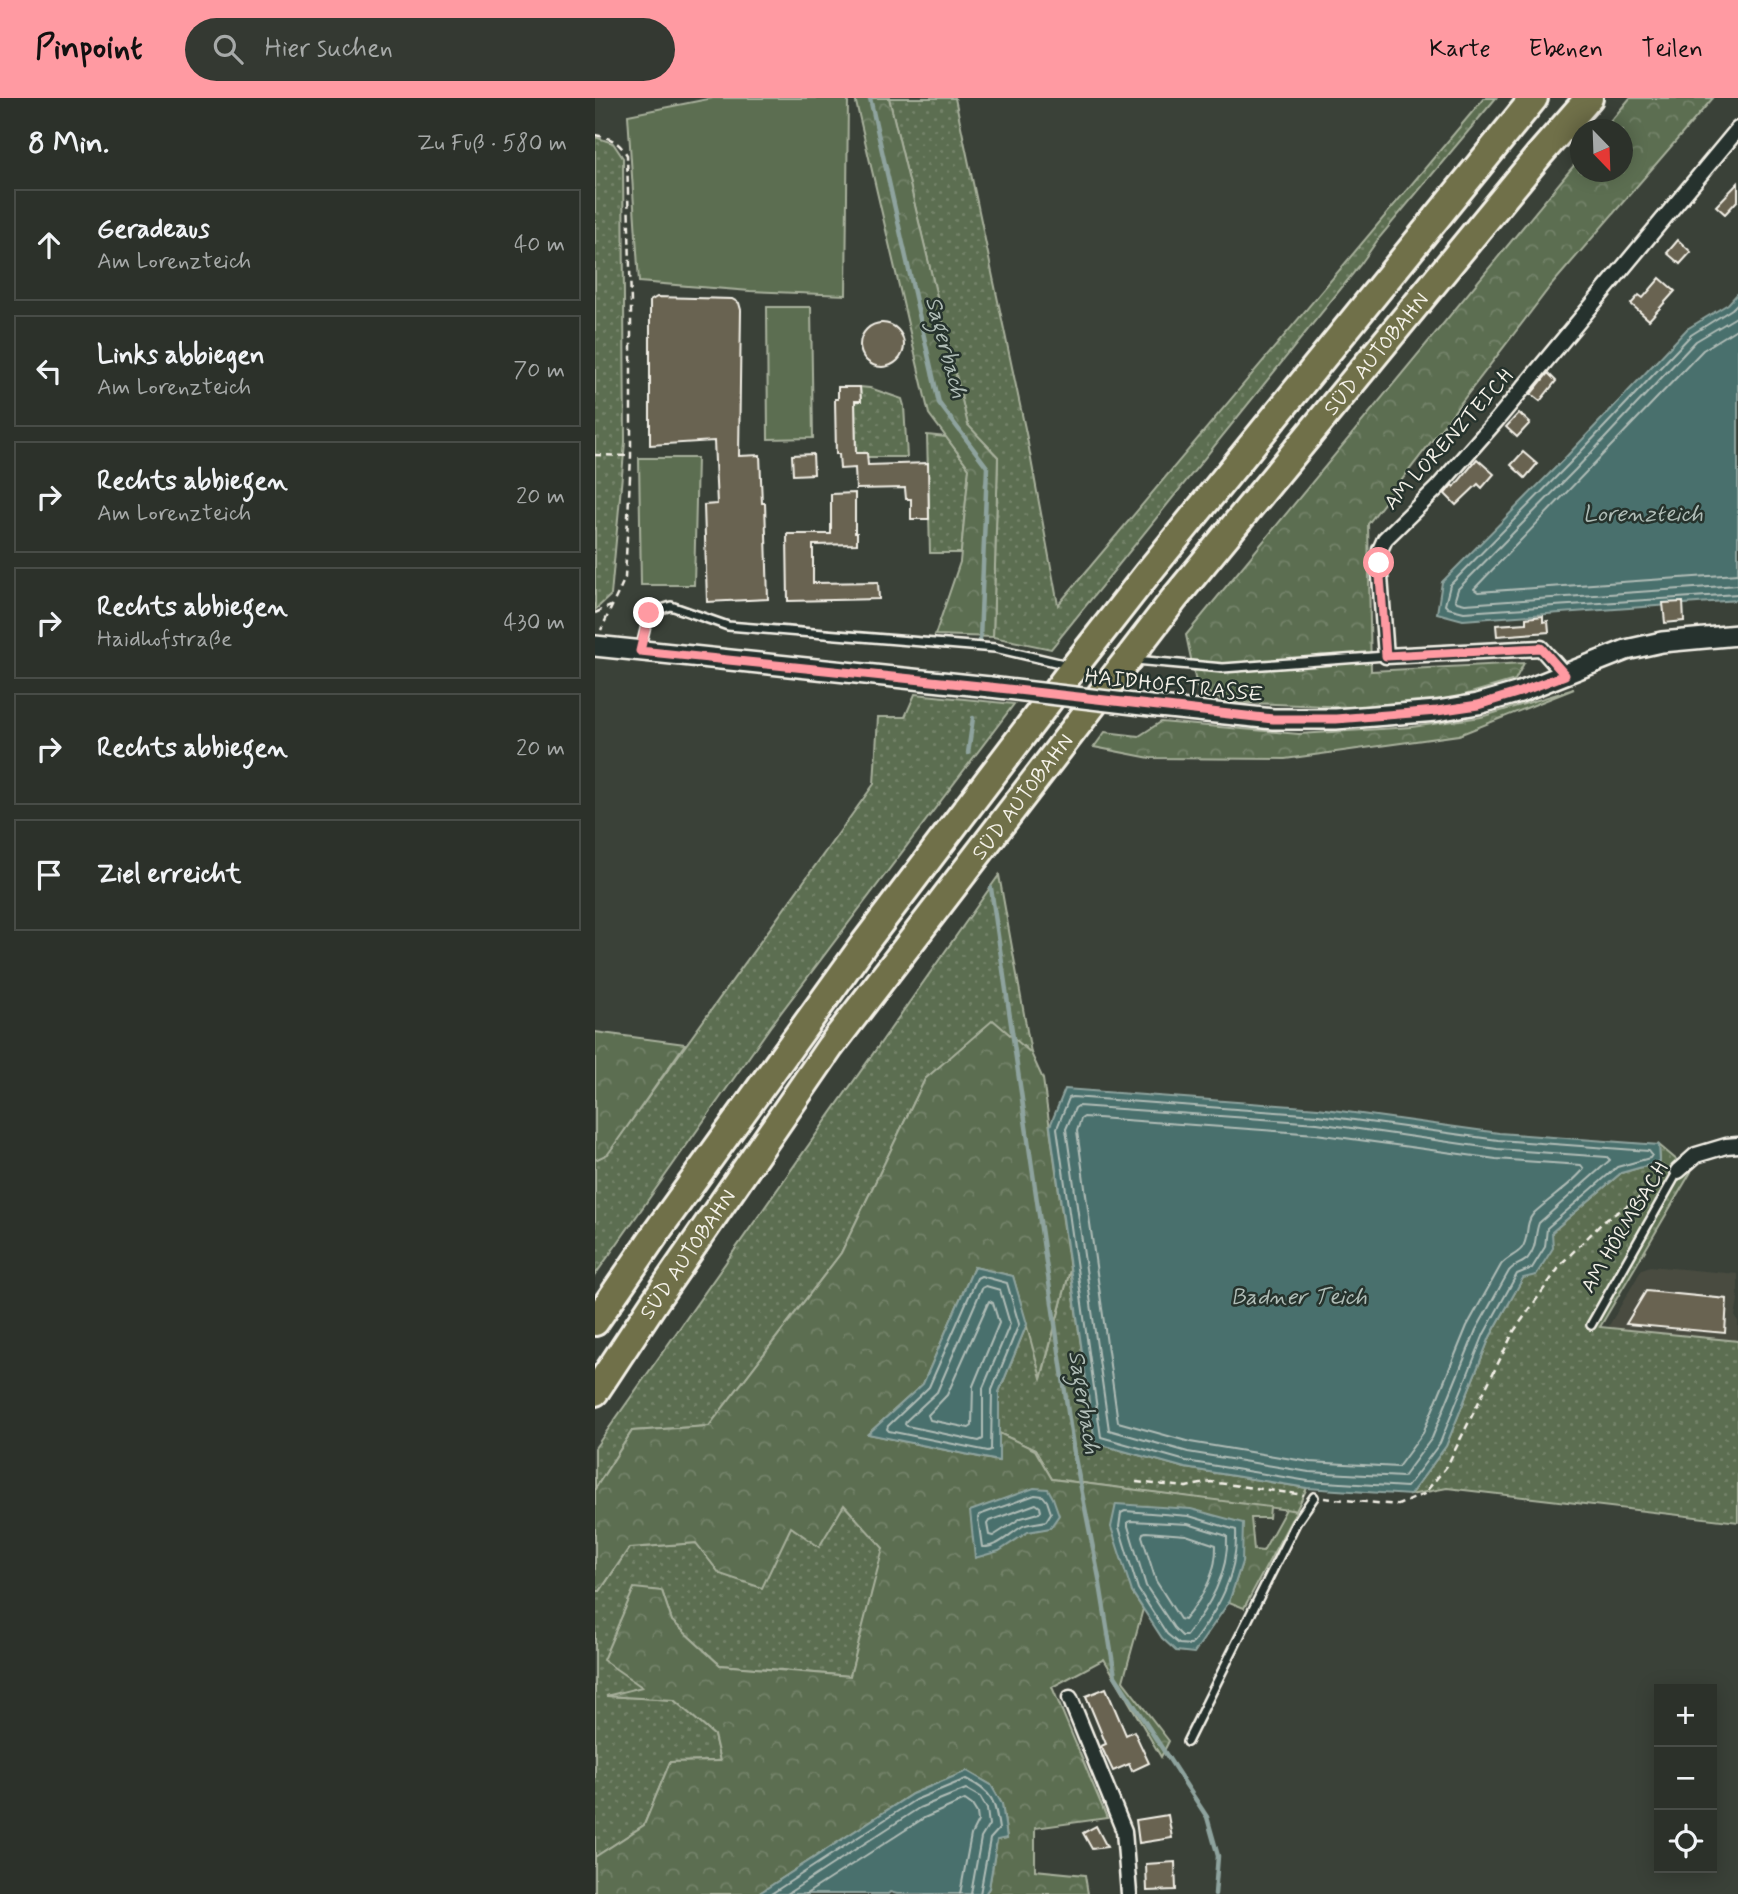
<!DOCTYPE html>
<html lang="de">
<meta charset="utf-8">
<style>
:root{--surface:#2c312a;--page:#343932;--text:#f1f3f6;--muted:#a6a9a8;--line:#484c47;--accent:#ff9aa2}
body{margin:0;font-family:Mynerve,sans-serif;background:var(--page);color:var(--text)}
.controls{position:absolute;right:21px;bottom:21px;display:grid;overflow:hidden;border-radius:0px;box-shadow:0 4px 18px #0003}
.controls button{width:63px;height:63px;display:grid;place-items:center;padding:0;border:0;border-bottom:2px solid var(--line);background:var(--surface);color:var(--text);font:35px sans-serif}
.compass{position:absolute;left:975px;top:21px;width:63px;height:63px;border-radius:50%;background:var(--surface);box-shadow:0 4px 18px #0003;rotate:157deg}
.stop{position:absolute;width:21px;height:21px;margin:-16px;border:5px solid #ff9aa2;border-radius:50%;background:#fff}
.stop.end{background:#ff9aa2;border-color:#fff;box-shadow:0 2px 7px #0008}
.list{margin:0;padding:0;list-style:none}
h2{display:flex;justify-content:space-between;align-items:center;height:91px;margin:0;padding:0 28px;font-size:30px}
h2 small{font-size:23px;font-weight:400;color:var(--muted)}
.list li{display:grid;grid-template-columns:46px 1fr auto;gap:21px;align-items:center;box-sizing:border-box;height:112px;margin:0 14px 14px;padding:0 14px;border:2px solid var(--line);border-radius:0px}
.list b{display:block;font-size:26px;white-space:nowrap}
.list p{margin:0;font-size:23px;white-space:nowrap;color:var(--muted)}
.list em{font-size:23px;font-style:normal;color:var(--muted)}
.icon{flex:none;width:38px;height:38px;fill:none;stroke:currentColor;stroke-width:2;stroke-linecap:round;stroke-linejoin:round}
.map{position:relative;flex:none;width:1143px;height:1796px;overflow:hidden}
header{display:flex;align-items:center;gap:42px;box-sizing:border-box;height:98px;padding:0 35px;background:var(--accent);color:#111}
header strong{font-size:33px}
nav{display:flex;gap:38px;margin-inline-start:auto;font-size:24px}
.search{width:490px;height:63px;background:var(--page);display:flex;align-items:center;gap:18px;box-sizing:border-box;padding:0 24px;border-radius:38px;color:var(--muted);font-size:26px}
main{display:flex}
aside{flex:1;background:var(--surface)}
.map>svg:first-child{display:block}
.built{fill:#484b40}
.grass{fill:url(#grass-dots);stroke:#a8b09c;stroke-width:2}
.forest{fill:url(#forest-crowns);stroke:#a8b09c;stroke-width:2}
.garden{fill:#5c6e51;stroke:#a8b09c;stroke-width:2}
.water{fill:#4a6f6d;stroke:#8ea39e;stroke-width:2}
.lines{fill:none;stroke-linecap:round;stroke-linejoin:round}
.shore{stroke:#b0bdb7;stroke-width:2}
.stream{stroke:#8ea39e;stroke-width:4.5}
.building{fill:#696351;stroke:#f4f1e8;stroke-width:2}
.lane-casing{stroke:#f4f1e8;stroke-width:12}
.street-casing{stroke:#f4f1e8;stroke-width:19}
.secondary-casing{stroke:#f4f1e8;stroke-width:24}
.highway-casing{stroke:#f4f1e8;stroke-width:32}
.path{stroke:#f4f1e8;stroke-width:2.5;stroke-dasharray:7 5;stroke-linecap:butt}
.lane{stroke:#26332d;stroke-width:7}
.street{stroke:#26332d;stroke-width:14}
.secondary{stroke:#26332d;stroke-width:19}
.highway{stroke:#70704a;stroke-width:26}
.secondary-bridge-casing{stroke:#f4f1e8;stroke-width:24;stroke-linecap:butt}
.secondary-bridge{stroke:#26332d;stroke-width:19}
.route{stroke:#ff9aa2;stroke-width:9}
.labels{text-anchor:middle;stroke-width:5;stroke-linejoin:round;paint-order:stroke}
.street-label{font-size:21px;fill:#f4f1e8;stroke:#26332d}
.water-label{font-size:23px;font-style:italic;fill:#b0bdb7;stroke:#26332d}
</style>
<header>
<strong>Pinpoint</strong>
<div class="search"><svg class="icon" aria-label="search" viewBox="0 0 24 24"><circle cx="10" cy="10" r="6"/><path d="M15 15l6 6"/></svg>Hier suchen</div>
<nav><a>Karte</a><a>Ebenen</a><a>Teilen</a></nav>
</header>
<main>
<aside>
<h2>8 Min.<small>Zu Fuß · 580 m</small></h2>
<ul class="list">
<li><svg class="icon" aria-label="ahead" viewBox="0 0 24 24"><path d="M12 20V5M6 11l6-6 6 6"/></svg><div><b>Geradeaus</b><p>Am Lorenzteich</p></div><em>40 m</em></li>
<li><svg class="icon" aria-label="left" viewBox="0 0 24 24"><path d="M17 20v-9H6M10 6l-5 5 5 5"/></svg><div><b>Links abbiegen</b><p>Am Lorenzteich</p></div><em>70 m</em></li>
<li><svg class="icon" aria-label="right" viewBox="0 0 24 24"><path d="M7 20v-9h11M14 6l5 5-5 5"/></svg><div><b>Rechts abbiegen</b><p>Am Lorenzteich</p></div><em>20 m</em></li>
<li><svg class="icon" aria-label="right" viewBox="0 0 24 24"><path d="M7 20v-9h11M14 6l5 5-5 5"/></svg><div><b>Rechts abbiegen</b><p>Haidhofstraße</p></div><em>430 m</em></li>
<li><svg class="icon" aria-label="right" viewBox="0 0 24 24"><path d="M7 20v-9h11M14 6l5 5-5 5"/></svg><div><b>Rechts abbiegen</b></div><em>20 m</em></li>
<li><svg class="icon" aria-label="arrive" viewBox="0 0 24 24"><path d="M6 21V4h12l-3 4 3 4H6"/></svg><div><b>Ziel erreicht</b></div></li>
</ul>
</aside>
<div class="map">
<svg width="1143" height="1796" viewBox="0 0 1143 1796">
<defs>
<pattern id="grass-dots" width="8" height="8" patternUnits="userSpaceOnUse" patternTransform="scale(1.75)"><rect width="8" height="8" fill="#5c6e51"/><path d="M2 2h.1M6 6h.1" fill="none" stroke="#74836a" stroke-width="1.8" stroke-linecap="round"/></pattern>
<pattern id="forest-crowns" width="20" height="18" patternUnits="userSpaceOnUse" patternTransform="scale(1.75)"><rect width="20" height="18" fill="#5c6e51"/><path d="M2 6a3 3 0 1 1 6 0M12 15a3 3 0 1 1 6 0" fill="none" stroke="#74836a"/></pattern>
</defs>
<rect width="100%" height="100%" fill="#3a4138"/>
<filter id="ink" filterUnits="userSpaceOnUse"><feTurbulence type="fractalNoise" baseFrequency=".0143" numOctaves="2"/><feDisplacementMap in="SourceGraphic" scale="14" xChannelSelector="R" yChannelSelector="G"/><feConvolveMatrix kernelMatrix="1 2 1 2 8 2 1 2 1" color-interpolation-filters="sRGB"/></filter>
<g filter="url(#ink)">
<!-- built -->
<polygon class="built" points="1055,1168 1143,1176 1143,1202 1140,1218 1143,1223 1143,1242 1012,1231 1047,1171"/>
<!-- grass -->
<g class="grass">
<polygon points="294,0 360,0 432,340 463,507 889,0 901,0 784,140 765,167 456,551 398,539 403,359 373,328"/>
<polygon points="0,39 18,45 28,60 30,344 16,497 0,512"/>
<polygon points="265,289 275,290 307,301 309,308 312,359 272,359 261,355 260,303 266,303"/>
<polygon points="332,337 351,339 374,370 366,455 335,455"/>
<polygon points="320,596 419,606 175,929 0,1177 0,1062 13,1055 279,686 283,619 310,619"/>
<polygon points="404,777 436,955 398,923 330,981 246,1155 114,1328 37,1333 0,1391 0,1350"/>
<polygon points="1064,1047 1096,1074 1005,1229 1143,1243 1143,1424 852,1390 815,1397 851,1348 895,1239 928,1180 957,1134 1026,1075 1065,1064"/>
<polygon points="475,1172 500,1345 590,1370 712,1390 701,1413 457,1381 440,1352 404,1335 404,1294 432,1226 447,1278"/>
<polygon points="249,1407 289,1450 255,1578 125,1567 77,1523 67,1493 48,1590 14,1598 79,1602 119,1637 125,1663 75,1664 49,1727 0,1759 0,1493 5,1493 34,1450 102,1445 125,1476 196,1429"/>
</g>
<!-- forest -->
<g class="forest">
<polygon points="260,0 294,0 373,327 403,359 398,539 340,537 365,464 374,370 334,316"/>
<polygon points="1035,0 1118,0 954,190 773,426 776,573 929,565 920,582 859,600 756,609 631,604 602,589 591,537 985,60 986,74 1028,74 1028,32 1009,31"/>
<polygon points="979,591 864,637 690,661 555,660 499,649 510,634 544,638 566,624 704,636 817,629 886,619"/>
<polygon points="398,922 436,955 448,981 475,1172 446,1280 418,1178 379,1169 328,1286 273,1336 403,1363 404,1335 440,1352 457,1381 675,1409 674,1420 656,1420 659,1452 668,1453 691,1411 701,1413 649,1510 634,1504 647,1464 537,1494 548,1511 528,1583 574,1643 566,1659 509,1561 457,1589 512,1720 440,1730 440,1772 490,1777 493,1796 390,1796 394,1790 402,1742 412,1740 407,1706 396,1687 372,1673 317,1696 163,1796 0,1796 0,1759 49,1727 75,1664 125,1663 119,1637 79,1602 11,1598 47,1589 8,1562 39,1490 67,1493 77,1523 125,1567 255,1578 288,1450 249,1407 224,1449 196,1429 167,1490 125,1476 101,1445 34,1450 5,1493 0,1493 0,1391 37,1333 114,1328 246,1155 330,981"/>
<polygon points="0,934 90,946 13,1056 0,1062"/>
</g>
<!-- garden -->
<g class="garden">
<polygon points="118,0 253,0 251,197 155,193 44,184 33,17"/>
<polygon points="172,209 216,209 218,340 173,341"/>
<polygon points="44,360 102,360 99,487 46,487"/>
</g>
<!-- water -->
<g class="water">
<polygon points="1143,195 1143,502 868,522 842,515 847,484 969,361 1092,231 1133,206"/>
<polygon points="470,991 723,1010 904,1035 1064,1047 1065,1064 1026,1075 957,1134 958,1150 941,1177 928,1180 895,1239 851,1348 815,1397 712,1390 590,1370 500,1345 455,1028"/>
<polygon points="379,1169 418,1178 432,1226 404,1294 404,1363 273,1336 328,1286"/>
<polygon points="439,1390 453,1391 458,1400 464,1417 455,1430 433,1434 404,1453 380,1460 375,1413"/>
<polygon points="521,1406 596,1411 648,1425 647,1464 634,1504 599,1555 581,1553 567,1540 537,1494 516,1429"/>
<polygon points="372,1673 396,1687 407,1706 412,1740 402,1742 394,1790 390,1796 302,1796 295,1794 293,1796 163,1796 317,1696"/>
</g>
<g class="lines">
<!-- shore -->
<g class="shore">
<polyline points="1143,205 1137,211 1096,237 974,366 855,487 850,507 853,510 869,514 1143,496"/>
<polyline points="1143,218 1101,243 980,372 863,491 860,501 862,504 870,506 1143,487"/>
<polyline points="1143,230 1108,252 879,491 883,494 1143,476"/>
<polygon points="477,999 723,1017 903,1042 1054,1053 1057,1057 1055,1060 1022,1069 952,1130 950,1149 937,1170 922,1176 889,1236 845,1345 812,1389 713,1383 591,1363 506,1339 462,1030 474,1000"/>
<path d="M483,1008l239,17 180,26 110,8 3,3 -71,63c-5,13 -1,22 -11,35 -5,6 -13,6 -19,13l-33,59 -44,108 -29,39 -94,-5 -121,-20 -79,-22 -43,-301 9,-21z"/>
<path d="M489,1019l232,17 180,25 85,6 3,4c-14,17 -34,29 -50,44 -10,11 -4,24 -12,35 -5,7 -15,9 -21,17l-34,61 -44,107 -25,34 -88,-5 -120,-20 -72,-20 -41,-291 4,-12z"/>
<polygon points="386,1178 412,1185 424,1226 397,1292 396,1352 393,1353 294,1333 292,1331 293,1328 334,1289 382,1180"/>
<polygon points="391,1188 405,1192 415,1226 388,1290 388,1341 384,1343 312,1328 310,1326 311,1323 342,1294 387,1190"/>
<polygon points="394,1203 398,1205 404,1225 378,1288 377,1328 374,1330 335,1322 333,1317 352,1297"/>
<path d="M440,1397l8,1 4,5 4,12 -5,8c-7,2 -16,2 -23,5 -14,8 -25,22 -41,21l-4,-29 1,-3z"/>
<polygon points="441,1406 445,1409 446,1413 444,1415 426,1420 398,1438 394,1437 392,1426 394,1423"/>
<path d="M530,1413l64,5 47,14c2,46 -18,80 -45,115l-12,-1 -12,-10 -29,-45 -19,-62 2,-14z"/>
<path d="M536,1423l57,3 39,12c2,38 -18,71 -41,100h-4l-8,-8 -28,-42 -18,-60v-4z"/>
<path d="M551,1434l40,3 30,10c1,27 -14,54 -32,75l-4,-1 -24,-38 -14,-45 1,-3z"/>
<path d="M176,1796l144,-94 51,-21c27,13 29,22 33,50l-9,10 -10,55"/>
<polyline points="192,1796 324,1710 371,1691 385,1699 392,1711 394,1727 386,1740 376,1796"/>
<polyline points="211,1796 329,1720 370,1702 377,1707 382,1715 383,1723 376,1737 365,1796"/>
</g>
<!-- stream -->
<g class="stream">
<polyline points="275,0 344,305 392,369 385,542"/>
<polyline points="373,655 378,620"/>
<polyline points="396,790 479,1355 504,1480 520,1578 612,1719 623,1758 620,1796"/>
</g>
</g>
<!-- building -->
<g class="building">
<polygon points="1143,85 1143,102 1130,116 1121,108"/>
<polygon points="1083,142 1096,154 1085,166 1072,155"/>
<polygon points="1065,180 1080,193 1054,222 1036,206 1044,197 1048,200"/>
<polygon points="62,199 137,201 144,205 146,212 144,358 165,357 167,405 170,405 173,501 112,504 109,407 122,406 119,343 55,347 55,203"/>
<circle cx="287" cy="247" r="22"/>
<polygon points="953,275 961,283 945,303 936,296"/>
<polygon points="243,289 265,289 266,303 260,303 261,355 272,355 273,367 333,365 334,421 316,421 316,401 311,401 310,390 261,391 260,370 245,371 244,356 241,356 240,301 243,301"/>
<polygon points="924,315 935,325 922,339 911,329"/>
<polygon points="928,354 942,366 930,380 916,367"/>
<polygon points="218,356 219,376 198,377 197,357"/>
<polygon points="882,361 899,376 887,390 883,386 861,407 850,396 857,387 859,389"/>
<polygon points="260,395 260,435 262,435 262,446 218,447 218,485 283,484 284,501 193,503 192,436 236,436 236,396"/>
<polygon points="1088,504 1089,523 1070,525 1068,505"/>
<polygon points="948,518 948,524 953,523 954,534 902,538 901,527 931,525 931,520"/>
<polygon points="1051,1193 1132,1201 1130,1235 1031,1226"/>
<polygon points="511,1590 531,1637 539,1633 554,1665 537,1673 534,1666 518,1673 506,1648 511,1646 491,1598"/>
<polygon points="573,1717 577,1740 544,1745 541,1722"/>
<polygon points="501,1728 512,1749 497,1751 488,1735"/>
<polygon points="580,1764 581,1792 552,1793 551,1766"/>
</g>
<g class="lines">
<!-- lane casing -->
<g class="lane-casing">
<g id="lane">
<polyline points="45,552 54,515 76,508 133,528 400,550 473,567"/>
<polyline points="540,562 628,570 791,558"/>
<polyline points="996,1227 1083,1073"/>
<polyline points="592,1644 701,1425 719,1399"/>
</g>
</g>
<!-- street casing -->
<g class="street-casing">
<g id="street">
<polyline points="970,577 946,550 791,558 784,465 785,452 790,441 842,390 900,324 1143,31"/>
<polyline points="1083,1073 1101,1057 1131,1048 1143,1047"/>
<polyline points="475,1600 529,1733 534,1796"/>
</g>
</g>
<!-- secondary casing -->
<g class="secondary-casing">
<g id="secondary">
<polyline points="0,548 395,589"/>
<polyline points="564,609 678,621 741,621 842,613 883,606 925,594 1031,552 1067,544 1143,537"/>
</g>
</g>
<!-- highway casing -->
<g class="highway-casing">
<g id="highway">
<polyline points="0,1224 63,1132 269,846 480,568 552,476 939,0"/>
<path id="s1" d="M0,1294l60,-91 175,-254 344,-448 366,-445 49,-56"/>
</g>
</g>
<!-- path -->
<g class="path">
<path d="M0,37c16,3 23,6 32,20l4,149v152l-6,122 -24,52"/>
<polyline points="0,357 36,358"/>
<polyline points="0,515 16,508"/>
<polyline points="541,1384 591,1389 616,1384 709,1397"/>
<polyline points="729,1400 803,1407 829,1396 852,1368 919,1233 968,1164 1008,1124 1063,1087"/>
</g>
<!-- lane -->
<use href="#lane" class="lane"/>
<!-- street -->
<use href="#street" class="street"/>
<!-- secondary -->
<use href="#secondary" class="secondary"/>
<!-- highway -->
<use href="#highway" class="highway"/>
<!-- secondary-bridge casing -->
<g class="secondary-bridge-casing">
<polyline id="secondary-bridge" points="395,589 564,609"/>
</g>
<!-- secondary-bridge -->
<use href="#secondary-bridge" class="secondary-bridge"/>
</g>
</g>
<g class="lines" filter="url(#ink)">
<!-- route -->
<polyline class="route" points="54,515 45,553 395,589 678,621 741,621 842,613 883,607 925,594 970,577 946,550 791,558 784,465"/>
</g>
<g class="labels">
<!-- street labels -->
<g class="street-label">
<text dy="7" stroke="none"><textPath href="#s1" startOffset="1300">SÜD AUTOBAHN</textPath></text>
<text transform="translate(853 341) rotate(-48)" y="7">AM LORENZTEICH</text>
<text transform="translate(579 587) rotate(6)" y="7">HAIDHOFSTRASSE</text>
<text dy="7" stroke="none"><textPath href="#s1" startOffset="733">SÜD AUTOBAHN</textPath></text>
<text transform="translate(1029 1129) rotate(-59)" y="7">AM HÖRMBACH</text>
<text dy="7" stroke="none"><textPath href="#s1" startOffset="166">SÜD AUTOBAHN</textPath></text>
</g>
<!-- water labels -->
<g class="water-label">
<text transform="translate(352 249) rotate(75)" y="8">Sagerbach</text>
<text x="1048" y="423">Lorenzteich</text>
<text x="704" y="1206">Badner Teich</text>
<text transform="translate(490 1304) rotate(81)" y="8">Sagerbach</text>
</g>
</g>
</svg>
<div class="controls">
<button>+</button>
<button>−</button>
<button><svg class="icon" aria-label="locate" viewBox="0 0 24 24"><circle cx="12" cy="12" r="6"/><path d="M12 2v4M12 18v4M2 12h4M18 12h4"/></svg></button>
</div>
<svg class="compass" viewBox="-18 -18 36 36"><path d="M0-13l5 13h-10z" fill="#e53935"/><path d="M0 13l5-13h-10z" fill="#a6a9a8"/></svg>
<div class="stop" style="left:784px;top:465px"></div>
<div class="stop end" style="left:54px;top:515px"></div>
</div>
</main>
